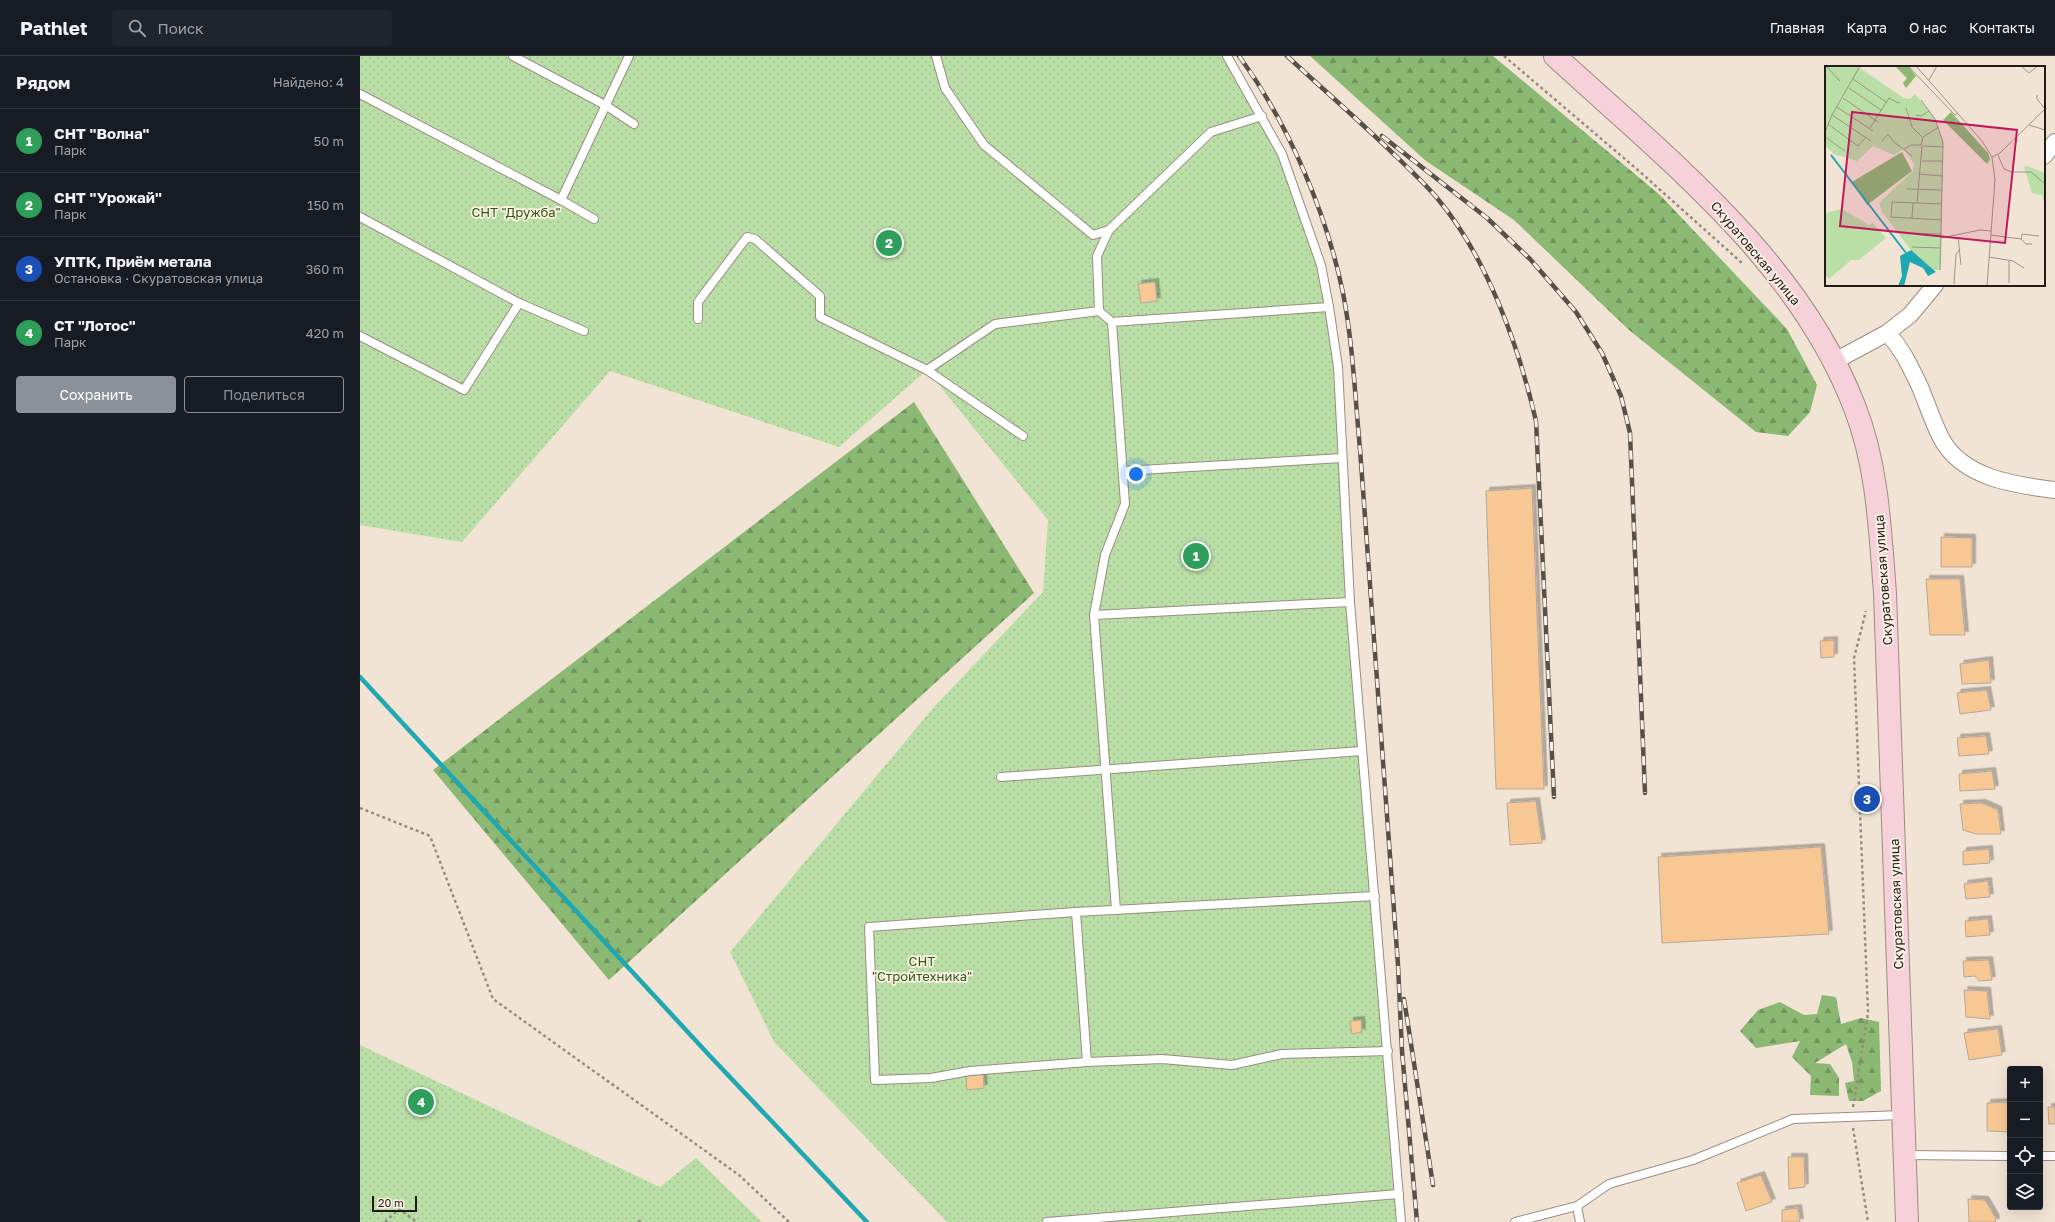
<!DOCTYPE html>
<html lang="ru">
<meta charset="utf-8">
<style>
:root{--surface:#171b24;--page:#20242c;--text:#f1f3f6;--muted:#9ea1a6;--line:#363941;--accent:#8c9099}
body{margin:0;font-family:"Golos Text",sans-serif;background:var(--page);color:var(--text)}
.controls{position:absolute;right:12px;bottom:12px;display:grid;overflow:hidden;border-radius:4px;box-shadow:0 4px 16px #0002}
.controls button{width:36px;height:36px;display:grid;place-items:center;padding:0;border:0;border-bottom:1px solid var(--line);background:var(--surface);color:var(--text);font:20px sans-serif}
.scale{position:absolute;left:12px;bottom:10px;width:45px;box-sizing:border-box;padding-left:4px;border:2px solid #201b16;border-top:0;font-size:11px;line-height:14px;white-space:nowrap;color:#201b16;-webkit-text-stroke:3px #fdf2e6;paint-order:stroke}
.you{position:absolute;left:776px;top:418px;width:14px;height:14px;margin:-10px;border:3px solid #fff;border-radius:50%;background:#1a73e8;box-shadow:0 0 0 6px #1a73e833}
.badge{display:grid;place-items:center;width:26px;height:26px;border-radius:50%;background:var(--accent);color:#fff;font-size:13px;font-weight:700}
.pin{position:absolute;translate:-50% -50%;border:2px solid #fff;box-shadow:0 1px 4px #0006}
.list{margin:0;padding:0;list-style:none}
h2{display:flex;justify-content:space-between;align-items:center;height:52px;margin:0;padding:0 16px;font-size:17px}
h2 small{font-size:13px;font-weight:400;color:var(--muted)}
.list li{display:grid;grid-template-columns:26px 1fr auto;gap:12px;align-items:center;box-sizing:border-box;height:64px;padding:0 16px;border-top:1px solid var(--line)}
.list b{display:block;font-size:15px;white-space:nowrap}
.list p{margin:0;font-size:13px;white-space:nowrap;color:var(--muted)}
.list em{font-size:13px;font-style:normal;color:var(--muted)}
.actions{display:flex;gap:8px;padding:12px 16px}
.actions a{flex:1;padding:9px 0;border:1px solid var(--accent);border-radius:4px;text-align:center;font-size:14px;color:var(--accent)}
.actions .main{background:var(--accent);color:#fff}
.icon{flex:none;width:22px;height:22px;fill:none;stroke:currentColor;stroke-width:2;stroke-linecap:round;stroke-linejoin:round}
.map{position:relative;flex:none;width:1695px;height:1166px;overflow:hidden}
header{display:flex;align-items:center;gap:24px;box-sizing:border-box;height:56px;padding:0 20px;background:var(--surface);border-bottom:1px solid var(--line)}
header strong{font-size:19px}
nav{display:flex;gap:22px;margin-inline-start:auto;font-size:14px}
.search{width:280px;height:36px;background:var(--page);display:flex;align-items:center;gap:10px;box-sizing:border-box;padding:0 14px;border-radius:4px;color:var(--muted);font-size:15px}
main{display:flex}
aside{flex:1;background:var(--surface)}
.map>svg:first-child{display:block}
.grass{fill:url(#grass-dots)}
.forest{fill:url(#forest-firs)}
.lines{fill:none;stroke-linecap:round;stroke-linejoin:round}
.stream{stroke:#1fa7b2;stroke-width:4.5}
.building{fill:#f7c894;stroke:#b6a99a;filter:url(#shadow)}
.lane-casing{stroke:#9a8d80;stroke-width:10}
.street-casing{stroke:#9a8d80;stroke-width:18}
.secondary-casing{stroke:#9a8d80;stroke-width:24}
.path{stroke:#968c81;stroke-width:2.5;stroke-dasharray:3 3;stroke-linecap:butt}
.lane{stroke:#fff;stroke-width:8}
.street{stroke:#fff;stroke-width:16}
.secondary{stroke:#f6d1d9;stroke-width:22}
.rail-casing{stroke:#585149;stroke-width:4.5}
.rail{stroke:#fdf2e6;stroke-width:3;stroke-dasharray:9;stroke-linecap:butt}
.labels{text-anchor:middle;stroke-width:3.5;stroke-linejoin:round;paint-order:stroke}
.park-label{font-size:13px;fill:#2e580f;stroke:#fdf2e6}
.street-label{font-size:13px;fill:#201b16;stroke:#fdf2e6}
.inset-river{fill:none;stroke:#1fa7b2;stroke-width:2}
.inset-road{fill:none;stroke:#9e9489;stroke-width:1}
.view{fill:#c2185b;fill-opacity:0.15;stroke:#c2185b;stroke-width:2}
.inset-edge{fill:none;stroke:#201b16;stroke-width:2}
</style>
<header>
<strong>Pathlet</strong>
<div class="search"><svg class="icon" aria-label="search" viewBox="0 0 24 24"><circle cx="10" cy="10" r="6"/><path d="M15 15l6 6"/></svg>Поиск</div>
<nav><a>Главная</a><a>Карта</a><a>О нас</a><a>Контакты</a></nav>
</header>
<main>
<aside>
<h2>Рядом<small>Найдено: 4</small></h2>
<ul class="list">
<li><span class="badge" style="background:#2e9e5b">1</span><div><b>СНТ &quot;Волна&quot;</b><p>Парк</p></div><em>50 m</em></li>
<li><span class="badge" style="background:#2e9e5b">2</span><div><b>СНТ &quot;Урожай&quot;</b><p>Парк</p></div><em>150 m</em></li>
<li><span class="badge" style="background:#1a4fb4">3</span><div><b>УПТК, Приём метала</b><p>Остановка · Скуратовская улица</p></div><em>360 m</em></li>
<li><span class="badge" style="background:#2e9e5b">4</span><div><b>СТ &quot;Лотос&quot;</b><p>Парк</p></div><em>420 m</em></li>
</ul>
<div class="actions"><a class="main">Сохранить</a><a>Поделиться</a></div>
</aside>
<div class="map">
<svg width="1695" height="1166" viewBox="0 0 1695 1166">
<defs>
<pattern id="grass-dots" width="8" height="8" patternUnits="userSpaceOnUse"><rect width="8" height="8" fill="#badfa6"/><path d="M2 2h.1M6 6h.1" fill="none" stroke="#a0bf8e" stroke-width="1.8" stroke-linecap="round"/></pattern>
<pattern id="forest-firs" width="22" height="20" patternUnits="userSpaceOnUse"><rect width="22" height="20" fill="#8bb872"/><path d="M5 1l3.5 6h-7zM16 11l3.5 6h-7z" fill="#71955d"/></pattern>
<filter id="shadow"><feDropShadow dx="3.5" dy="-3.5" stdDeviation="0" flood-color="#0004"/></filter>
</defs>
<rect width="100%" height="100%" fill="#f2e4d5"/>
<!-- grass -->
<g class="grass">
<polygon points="0,0 867,0 922,98 961,209 969,251 1041,1166 587,1166 414,986 370,896 573,652 683,536 688,464 567,314 479,391 250,315 102,486 0,469"/>
<polygon points="0,989 300,1131 336,1102 402,1166 0,1166"/>
</g>
<!-- forest -->
<g class="forest">
<polygon points="950,0 1133,0 1300,139 1427,273 1457,329 1450,356 1428,380 1396,376 1269,274 1154,164 1066,105"/>
<polygon points="554,346 674,537 249,924 73,714"/>
<polygon points="1462,939 1476,941 1481,968 1501,962 1519,966 1521,1035 1503,1045 1489,1045 1485,1027 1494,1025 1492,1006 1486,988 1455,1007 1470,1008 1479,1022 1479,1040 1450,1039 1451,1020 1432,1001 1440,985 1396,992 1380,975 1398,954 1420,946 1444,959 1457,958"/>
</g>
<g class="lines">
<!-- stream -->
<polyline class="stream" points="0,621 349,999 507,1166"/>
</g>
<!-- building -->
<g class="building">
<polygon points="795,226 797,245 781,247 778,228"/>
<polygon points="1172,432 1184,733 1136,733 1126,435"/>
<polygon points="1581,481 1612,482 1612,511 1581,511"/>
<polygon points="1566,523 1600,523 1605,579 1570,579"/>
<polygon points="1474,584 1474,601 1461,602 1460,585"/>
<polygon points="1629,604 1631,627 1602,628 1600,608"/>
<polygon points="1627,634 1631,654 1600,658 1597,637"/>
<polygon points="1626,680 1629,698 1599,700 1597,682"/>
<polygon points="1632,715 1635,733 1600,735 1599,718"/>
<polygon points="1176,745 1182,787 1150,789 1147,747"/>
<polygon points="1622,747 1638,754 1641,778 1616,778 1603,774 1600,748"/>
<polygon points="1461,791 1469,878 1302,887 1298,801"/>
<polygon points="1629,793 1630,807 1603,809 1603,795"/>
<polygon points="1628,825 1630,841 1606,843 1604,828"/>
<polygon points="1628,863 1630,879 1606,881 1605,865"/>
<polygon points="1629,904 1632,924 1619,925 1615,920 1604,921 1603,905"/>
<polygon points="1604,934 1627,935 1630,963 1606,961"/>
<polygon points="1001,964 1002,976 992,978 990,965"/>
<polygon points="1638,973 1642,999 1609,1004 1604,977"/>
<polygon points="623,1018 624,1032 607,1034 606,1020"/>
<polygon points="1650,1046 1650,1076 1627,1075 1627,1047"/>
<polygon points="1688,1051 1695,1051 1695,1068 1689,1068"/>
<polygon points="1428,1101 1444,1101 1445,1131 1429,1133"/>
<polygon points="1401,1119 1412,1146 1386,1155 1377,1127"/>
<polygon points="1608,1143 1625,1144 1635,1161 1636,1166 1609,1166"/>
<polygon points="1438,1152 1440,1166 1422,1166 1422,1154"/>
</g>
<g class="lines">
<!-- lane casing -->
<g class="lane-casing">
<g id="lane">
<polyline points="153,0 245,49 274,68"/>
<polyline points="576,0 585,32 624,89 733,179 749,174"/>
<polyline points="867,0 922,98 961,209 969,251 978,311 990,546 1041,1166"/>
<polyline points="0,38 201,144 234,163"/>
<polyline points="201,144 269,0"/>
<polyline points="0,161 159,247 224,275"/>
<polyline points="739,255 752,266 969,251"/>
<polyline points="338,263 338,246 387,181 395,183 460,240 460,261 567,314 663,380"/>
<polyline points="752,266 765,448 745,499 734,559 756,854"/>
<polyline points="0,280 104,334 159,247"/>
<polyline points="567,314 635,268 739,255 737,200 749,174 851,76 902,60"/>
<polyline points="763,415 982,402"/>
<polyline points="734,559 990,546"/>
<polyline points="641,721 1002,695"/>
<polyline points="1015,840 716,856 509,871 515,1024 571,1022 610,1015 727,1006 802,1003 872,1009 922,998 1028,995"/>
<polyline points="716,856 727,1006"/>
<polyline points="1545,1099 1650,1100"/>
<polyline points="1680,1100 1695,1100"/>
<polyline points="1217,1150 1220,1166"/>
<polyline points="687,1166 1039,1138"/>
<polyline points="1155,1166 1217,1150 1249,1128 1333,1104 1433,1063 1542,1059"/>
</g>
</g>
<!-- street casing -->
<g class="street-casing">
<g id="street">
<polyline points="1684,100 1695,86"/>
<path d="M1527,277c15,15 24,35 33,54 7,17 13,35 21,51 21,40 73,47 114,52"/>
<polyline points="1475,305 1527,277 1550,259 1575,229"/>
</g>
</g>
<!-- secondary casing -->
<g class="secondary-casing">
<path id="secondary" d="M1195,0c113,104 244,205 300,352 23,59 25,123 30,185l22,629"/>
</g>
<!-- path -->
<g class="path">
<polyline points="1144,0 1279,115 1382,207"/>
<polyline points="0,752 70,780 133,943 379,1119 429,1166"/>
<polyline points="1493,1051 1508,957 1494,602 1506,555"/>
<polyline points="1493,1072 1508,1166"/>
<polyline points="279,1164 280,1166"/>
<polyline points="25,1166 39,1153 57,1166"/>
</g>
<!-- lane -->
<use href="#lane" class="lane"/>
<!-- street -->
<use href="#street" class="street"/>
<!-- secondary -->
<use href="#secondary" class="secondary"/>
<!-- rail casing -->
<g class="rail-casing">
<g id="rail">
<path d="M879,0c49,67 87,155 104,237 10,51 12,104 17,156l38,516 4,86 15,171"/>
<path d="M927,0c38,35 77,69 114,105 12,12 25,24 36,37 50,59 82,149 99,223l18,376"/>
<polyline points="1022,80 1127,162 1170,203 1216,256 1242,297 1261,340 1270,377 1285,737"/>
<polyline points="1044,943 1073,1129"/>
</g>
</g>
<!-- rail -->
<use href="#rail" class="rail"/>
</g>
<g class="labels">
<!-- park labels -->
<g class="park-label">
<text x="156" y="161">СНТ "Дружба"</text>
<text x="562" y="910">СНТ<tspan x="562" dy="15">"Стройтехника"</tspan></text>
</g>
<!-- street labels -->
<g class="street-label">
<text transform="translate(1396 197) rotate(50)" y="5">Скуратовская улица</text>
<text transform="translate(1523 524) rotate(-94)" y="5">Скуратовская улица</text>
<text transform="translate(1536 848) rotate(-92)" y="5">Скуратовская улица</text>
</g>
</g>
<!-- overview -->
<g transform="translate(1465 10)">
<rect width="220" height="220" fill="#f2e4d5"/>
<path d="M0,0h32l47,32 6,1 5,-5 20,25 8,23 -2,128h-7l-24,-21 -28,-37 -3,-9 34,-32 1,-7 -10,-15 -10,6 -21,-9 -16,15 -23,-7 -9,-8zM17,143l27,16 4,-2 13,15 -27,22h-8l-22,19 -4,-4v-62z" fill="#badfa6"/>
<path d="M70,0h13l8,10 -10,12 -3,-5 4,-5zM126,46l37,41 2,6 -3,5 -44,-44zM77,86l10,19 -45,34 -15,-23z" fill="#8bb872"/>
<path d="M202,100l18,7v33l-3,-11 -10,-2 -8,-26z" fill="#badfa6"/>
<path d="M86,184l25,22 -8,4 -5,-8 -13,-6 -6,24h-6l4,-10 -2,-20z" fill="#1fa7b2"/>
<path class="inset-river" d="M6,89l75,98"/>
<path class="inset-road" d="M1,0l14,15M83,0l47,49 3,-2M91,0l66,75 10,16 3,23 -8,106M196,0l8,7 9,-7M28,13l33,23M104,14l8,-14M24,22l32,22M212,29v4l8,10M18,32l35,24M96,34l14,19 8,23 -3,128M12,41l36,24M81,42l6,19 10,10M7,49l39,26M91,49l5,1 8,-5M3,58l30,22 7,-8M204,59l16,5M45,62l19,-30 9,5 2,-1M0,66l7,-17 28,-49M0,71l20,14M57,75l6,-7 6,8 18,14M97,80l22,1M79,83l7,-4h10l2,-8 16,-10M173,89l6,14 8,3h19l14,12M167,91l8,-4 45,-44M97,95h21M93,108l25,2M82,123l35,1M92,137l5,-57M87,152l1,-15M117,154l-51,-3 1,-15 50,2M78,167l38,1M166,169l30,4 5,5h6M133,171l3,28M116,172l39,-8 11,1M196,173l1,-5 17,2M87,181l29,1M164,191l24,4 11,7M184,194v23M129,218l2,-30 4,-5"/>
<path class="view" d="M27,46l165,18 -12,113 -165,-17z"/>
<rect width="220" height="220" class="inset-edge"/>
</g>
</svg>
<div class="controls">
<button>+</button>
<button>−</button>
<button><svg class="icon" aria-label="locate" viewBox="0 0 24 24"><circle cx="12" cy="12" r="6"/><path d="M12 2v4M12 18v4M2 12h4M18 12h4"/></svg></button>
<button><svg class="icon" aria-label="layers" viewBox="0 0 24 24"><path d="M12 4l9 5-9 5-9-5zM3 14l9 5 9-5"/></svg></button>
</div>
<div class="scale">20 m</div>
<div class="you"></div>
<div class="pin badge" style="left:836px;top:500px;background:#2e9e5b">1</div>
<div class="pin badge" style="left:529px;top:187px;background:#2e9e5b">2</div>
<div class="pin badge" style="left:1507px;top:743px;background:#1a4fb4">3</div>
<div class="pin badge" style="left:61px;top:1046px;background:#2e9e5b">4</div>
</div>
</main>
